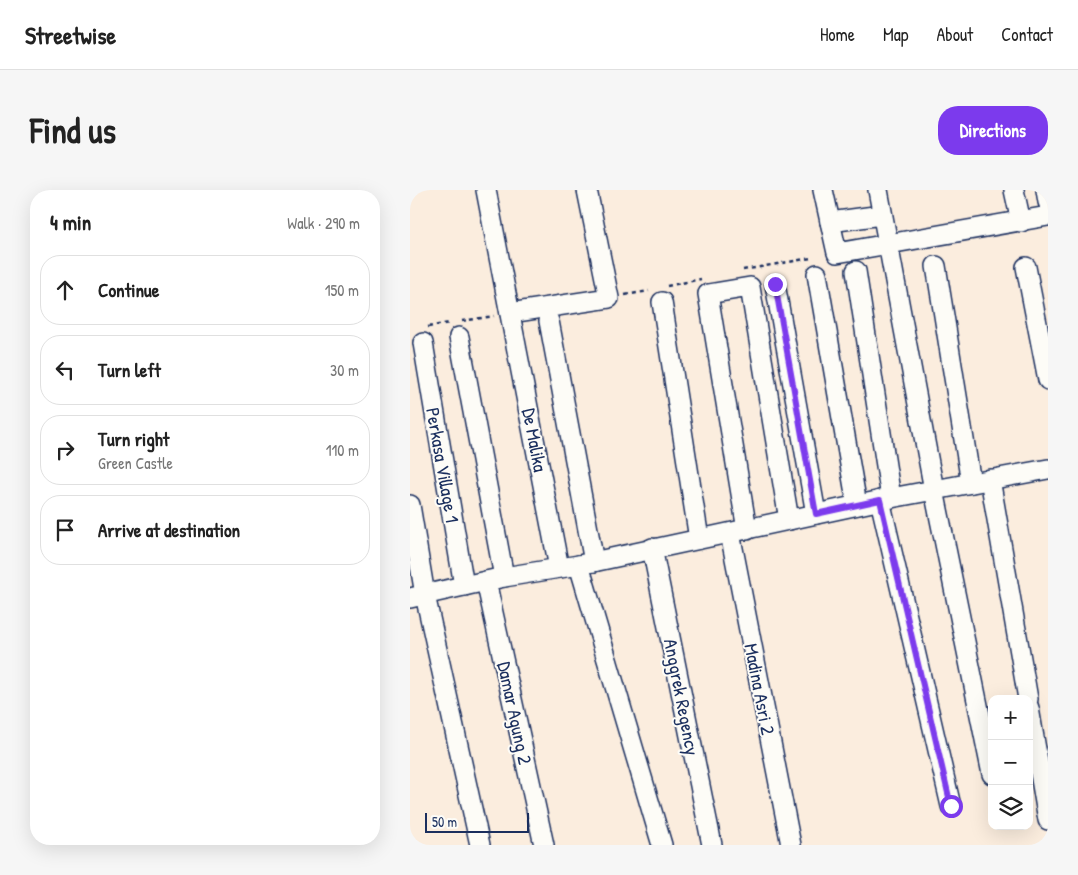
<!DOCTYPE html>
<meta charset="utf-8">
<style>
:root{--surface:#fff;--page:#f6f6f6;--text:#222;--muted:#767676;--line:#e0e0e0;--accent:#7c3aed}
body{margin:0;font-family:"Patrick Hand",sans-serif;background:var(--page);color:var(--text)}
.controls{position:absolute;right:15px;bottom:15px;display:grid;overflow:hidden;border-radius:10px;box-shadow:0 5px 20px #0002}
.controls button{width:45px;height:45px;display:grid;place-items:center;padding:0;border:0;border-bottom:1px solid var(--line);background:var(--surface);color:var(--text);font:25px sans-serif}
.scale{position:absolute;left:15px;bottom:12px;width:104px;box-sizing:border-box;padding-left:5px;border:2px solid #1b2f5e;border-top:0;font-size:14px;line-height:18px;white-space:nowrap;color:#1b2f5e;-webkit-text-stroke:4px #fdfcf7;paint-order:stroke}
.stop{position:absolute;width:15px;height:15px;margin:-11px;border:4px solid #7c3aed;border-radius:50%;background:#fff}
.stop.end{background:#7c3aed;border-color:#fff;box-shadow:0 1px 5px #0008}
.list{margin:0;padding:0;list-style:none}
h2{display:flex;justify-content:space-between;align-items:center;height:65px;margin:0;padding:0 20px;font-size:21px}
h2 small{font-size:16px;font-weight:400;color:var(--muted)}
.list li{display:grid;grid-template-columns:32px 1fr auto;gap:15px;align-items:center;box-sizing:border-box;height:70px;margin:0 10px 10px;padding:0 10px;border:1px solid var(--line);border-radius:20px}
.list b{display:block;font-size:19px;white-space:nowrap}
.list p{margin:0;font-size:16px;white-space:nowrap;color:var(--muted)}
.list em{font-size:16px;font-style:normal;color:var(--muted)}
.icon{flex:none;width:28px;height:28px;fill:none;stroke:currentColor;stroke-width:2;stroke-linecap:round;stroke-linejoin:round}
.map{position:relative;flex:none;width:638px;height:655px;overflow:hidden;border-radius:20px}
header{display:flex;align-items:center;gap:30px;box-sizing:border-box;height:70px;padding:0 25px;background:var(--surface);border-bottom:1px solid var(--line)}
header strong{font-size:24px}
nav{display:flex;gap:28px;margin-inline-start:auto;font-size:18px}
.intro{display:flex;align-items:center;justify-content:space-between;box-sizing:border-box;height:120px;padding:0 30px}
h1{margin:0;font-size:35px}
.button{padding:12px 22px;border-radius:20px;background:var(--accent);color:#fff;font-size:18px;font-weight:700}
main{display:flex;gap:30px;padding:0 30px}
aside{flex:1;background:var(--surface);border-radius:20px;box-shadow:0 5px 20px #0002}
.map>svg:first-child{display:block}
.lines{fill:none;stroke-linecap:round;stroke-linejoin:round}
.minor-casing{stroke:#1b2f5e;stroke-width:22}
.path{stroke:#1b2f5e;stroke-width:2.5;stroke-dasharray:4 4;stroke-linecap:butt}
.minor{stroke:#fdfcf7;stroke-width:19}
.route{stroke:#7c3aed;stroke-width:6}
.labels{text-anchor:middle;stroke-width:4;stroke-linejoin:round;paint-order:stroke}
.street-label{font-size:19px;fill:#1b2f5e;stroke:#fdfcf7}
</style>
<header>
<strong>Streetwise</strong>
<nav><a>Home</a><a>Map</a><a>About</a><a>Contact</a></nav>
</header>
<div class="intro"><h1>Find us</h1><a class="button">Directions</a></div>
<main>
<aside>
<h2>4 min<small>Walk · 290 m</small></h2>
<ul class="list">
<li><svg class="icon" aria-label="ahead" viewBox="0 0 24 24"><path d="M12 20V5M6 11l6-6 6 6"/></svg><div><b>Continue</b></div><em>150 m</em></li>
<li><svg class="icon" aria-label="left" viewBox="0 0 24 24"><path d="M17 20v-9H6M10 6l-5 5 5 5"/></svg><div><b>Turn left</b></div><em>30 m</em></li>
<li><svg class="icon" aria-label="right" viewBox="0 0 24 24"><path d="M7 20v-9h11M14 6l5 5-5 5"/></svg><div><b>Turn right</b><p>Green Castle</p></div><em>110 m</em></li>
<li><svg class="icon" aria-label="arrive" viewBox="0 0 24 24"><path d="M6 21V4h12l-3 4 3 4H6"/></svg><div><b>Arrive at destination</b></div></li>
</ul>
</aside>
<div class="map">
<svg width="638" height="655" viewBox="0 0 638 655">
<rect width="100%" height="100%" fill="#fbedde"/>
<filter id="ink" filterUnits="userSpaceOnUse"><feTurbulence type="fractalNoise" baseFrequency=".02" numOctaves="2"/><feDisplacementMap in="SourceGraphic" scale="10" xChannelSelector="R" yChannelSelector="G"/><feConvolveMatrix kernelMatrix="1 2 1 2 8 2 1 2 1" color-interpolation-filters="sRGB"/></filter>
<g filter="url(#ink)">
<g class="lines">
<!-- minor casing -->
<g class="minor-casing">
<g id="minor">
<polyline points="76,0 149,378"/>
<polyline points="413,0 427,63 638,26"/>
<polyline points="468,0 524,300 582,584"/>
<polyline points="604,0 611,32"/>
<polyline points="636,0 638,12"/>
<polyline points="420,32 472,25"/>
<polyline points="526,76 561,293"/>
<polyline points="616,77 638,190"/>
<polyline points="446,81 481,308"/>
<polyline points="407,84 447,315"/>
<polyline points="365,94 406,324"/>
<polyline points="252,112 289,349"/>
<polyline points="100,123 199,108 177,0"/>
<polyline points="139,131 184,372"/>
<polyline points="49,147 94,387"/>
<polyline points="13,153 54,396"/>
<polyline points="580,289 618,509"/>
<polyline points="470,310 541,616"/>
<polyline points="0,315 15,405 70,655"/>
<polyline points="337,340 298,104 340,97 379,330"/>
<polyline points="320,343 381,655"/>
<polyline points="242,358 302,655"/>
<polyline points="169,375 481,308 638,279"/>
<polyline points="76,391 134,655"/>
<polyline points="0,408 94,387 169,375 252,655"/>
<polyline points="619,518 638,630"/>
</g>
</g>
<!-- path -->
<g class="path">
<polyline points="333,80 401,68"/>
<polyline points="257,96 291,89"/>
<polyline points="215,105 239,101"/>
<polyline points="52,131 84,126"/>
<polyline points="18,137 39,133"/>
</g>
<!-- minor -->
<use href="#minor" class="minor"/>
</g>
</g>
<g class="lines" filter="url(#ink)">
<!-- route -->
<polyline class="route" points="365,94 406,324 470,310 541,616"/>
</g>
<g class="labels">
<!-- street labels -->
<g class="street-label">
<text transform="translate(125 250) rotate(79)" y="7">De Malika</text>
<text transform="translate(33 275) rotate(80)" y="7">Perkasa Village 1</text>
<text transform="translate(350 499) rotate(79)" y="7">Madina Asri 2</text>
<text transform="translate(272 507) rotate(79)" y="7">Anggrek Regency</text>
<text transform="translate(105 523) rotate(78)" y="7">Damar Agung 2</text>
</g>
</g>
</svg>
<div class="controls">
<button>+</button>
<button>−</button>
<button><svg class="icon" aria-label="layers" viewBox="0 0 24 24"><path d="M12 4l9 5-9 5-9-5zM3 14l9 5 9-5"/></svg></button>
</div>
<div class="scale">50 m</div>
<div class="stop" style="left:541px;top:616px"></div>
<div class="stop end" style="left:365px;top:94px"></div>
</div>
</main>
